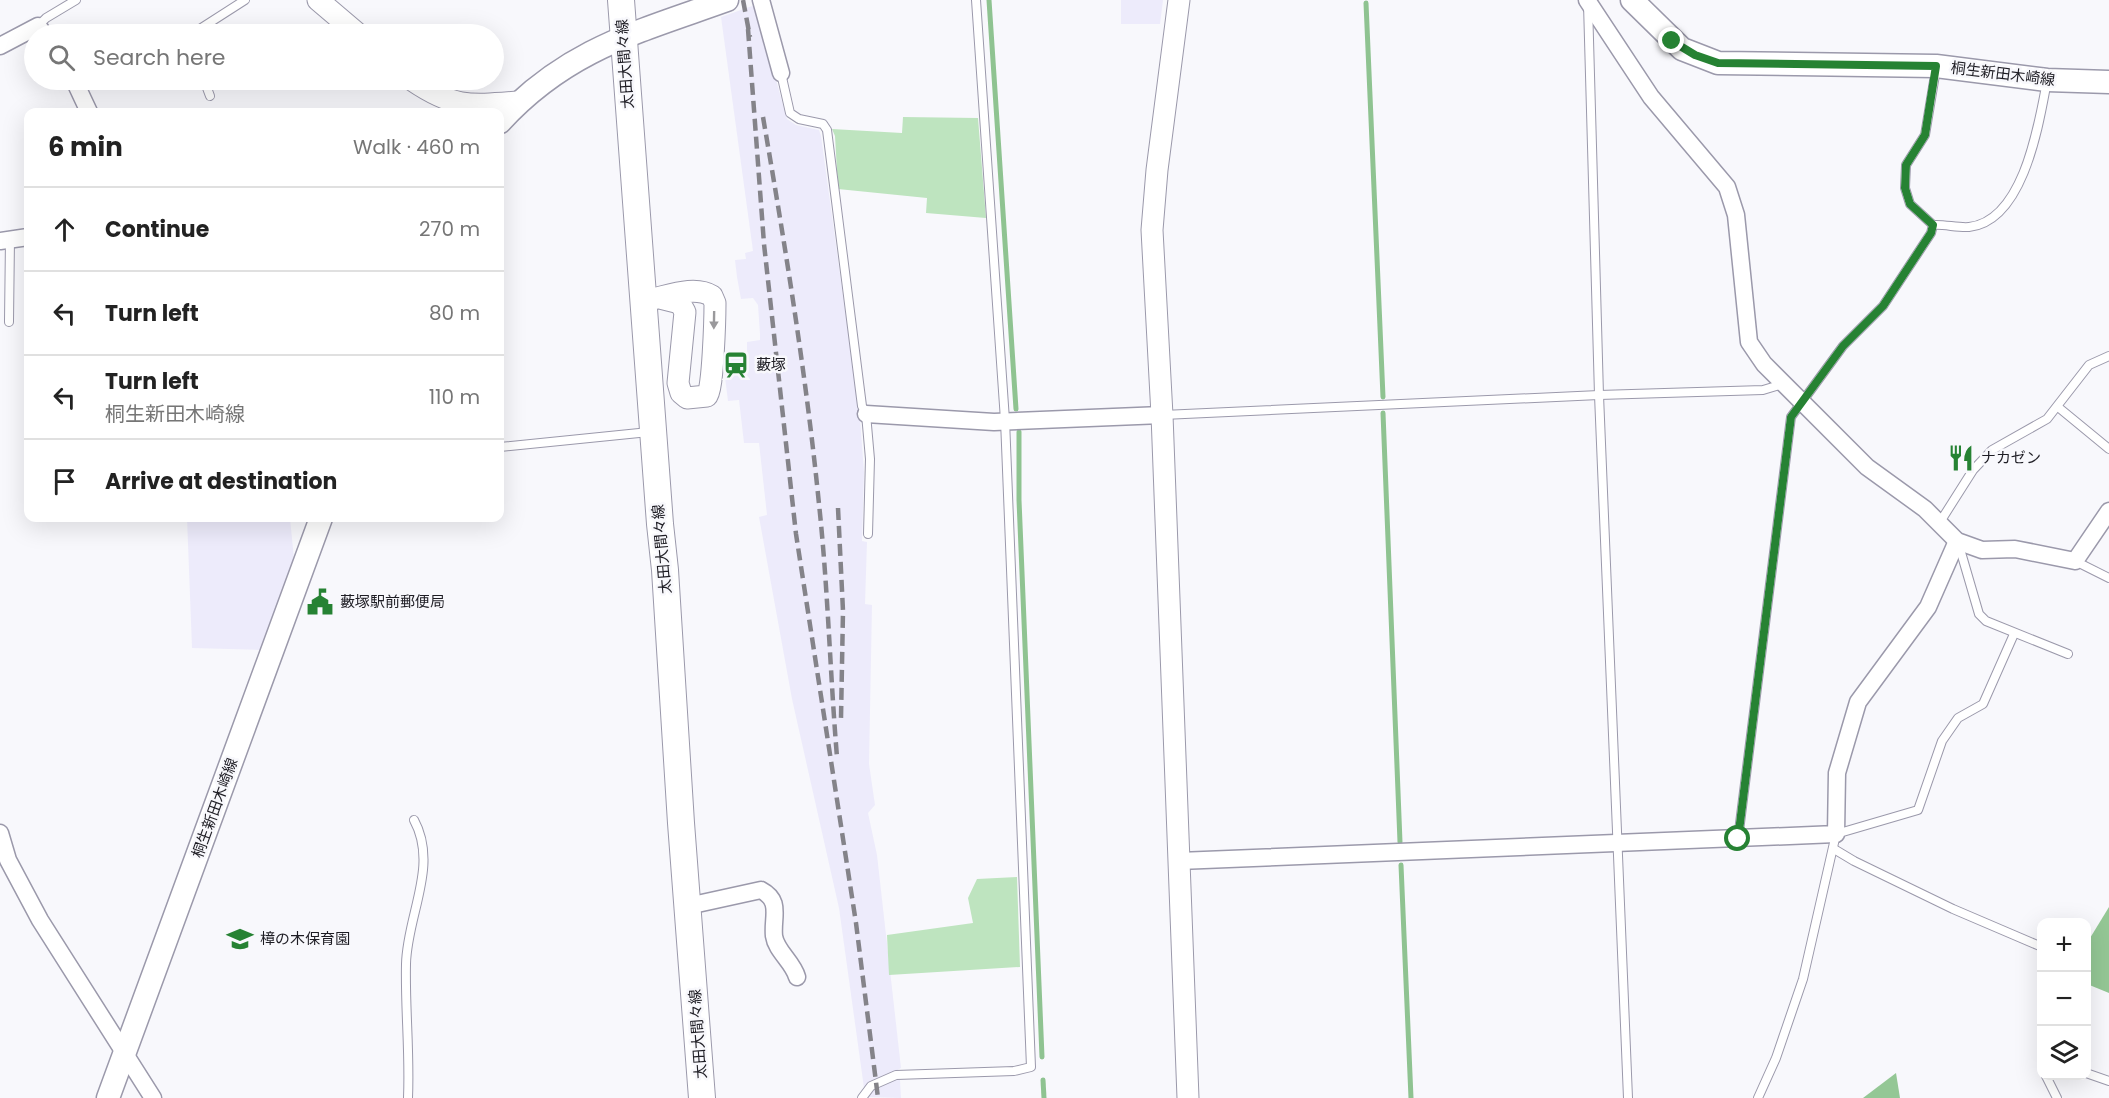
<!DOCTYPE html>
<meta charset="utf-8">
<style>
:root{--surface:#fff;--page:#f2f2f2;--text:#222;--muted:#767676;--line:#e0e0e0}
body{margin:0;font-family:Poppins,"Noto Sans JP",sans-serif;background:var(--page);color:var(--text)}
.controls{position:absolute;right:18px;bottom:18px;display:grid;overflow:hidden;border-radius:12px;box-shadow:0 6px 24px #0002}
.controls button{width:54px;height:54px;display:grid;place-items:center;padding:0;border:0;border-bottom:2px solid var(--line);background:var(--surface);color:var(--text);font:30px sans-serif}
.stop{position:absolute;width:18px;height:18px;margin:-14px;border:4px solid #268233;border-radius:50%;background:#fff}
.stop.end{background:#268233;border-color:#fff;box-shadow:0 2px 6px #0008}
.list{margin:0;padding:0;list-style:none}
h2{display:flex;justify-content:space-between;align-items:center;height:78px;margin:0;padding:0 24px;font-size:26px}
h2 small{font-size:20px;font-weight:400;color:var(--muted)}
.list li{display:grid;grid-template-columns:39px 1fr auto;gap:18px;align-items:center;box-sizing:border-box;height:84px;padding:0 24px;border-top:2px solid var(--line)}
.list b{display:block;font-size:22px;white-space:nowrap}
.list p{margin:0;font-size:20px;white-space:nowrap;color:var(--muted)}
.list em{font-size:20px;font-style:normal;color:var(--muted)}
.icon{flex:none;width:33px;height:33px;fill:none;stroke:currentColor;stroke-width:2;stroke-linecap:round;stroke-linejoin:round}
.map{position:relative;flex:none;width:2109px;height:1098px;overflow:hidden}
.search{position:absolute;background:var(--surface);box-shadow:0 6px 24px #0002;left:24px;top:24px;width:480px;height:66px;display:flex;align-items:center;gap:15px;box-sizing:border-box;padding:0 21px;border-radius:33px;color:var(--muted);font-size:22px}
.panel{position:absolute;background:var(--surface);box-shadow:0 6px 24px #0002;left:24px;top:108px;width:480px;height:414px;border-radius:12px}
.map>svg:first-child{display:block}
.built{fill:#edebfb}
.green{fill:#bee4bf}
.forest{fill:#94c795}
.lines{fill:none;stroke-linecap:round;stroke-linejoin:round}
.stream{stroke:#8fc391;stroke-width:5}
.service-casing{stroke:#9b99ab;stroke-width:10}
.minor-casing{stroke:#9b99ab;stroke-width:19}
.tertiary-casing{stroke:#9b99ab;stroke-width:23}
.secondary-casing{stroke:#9b99ab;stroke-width:25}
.primary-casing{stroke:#9b99ab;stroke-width:28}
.service{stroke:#fff;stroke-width:8}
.minor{stroke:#fff;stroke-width:16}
.tertiary{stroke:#fff;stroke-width:21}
.secondary{stroke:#fff;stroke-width:22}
.primary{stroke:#fff;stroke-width:26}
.rail{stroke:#848389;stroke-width:4.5;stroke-dasharray:12 6;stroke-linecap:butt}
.oneway{fill:#9a999c}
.route{stroke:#268233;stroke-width:8}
.labels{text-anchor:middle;stroke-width:5;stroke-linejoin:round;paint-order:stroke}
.street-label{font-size:15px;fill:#1e1d24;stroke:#f8f8fc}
.poi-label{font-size:15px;fill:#1e1d24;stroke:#f8f8fc;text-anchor:start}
</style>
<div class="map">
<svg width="2109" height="1098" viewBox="0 0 2109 1098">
<rect width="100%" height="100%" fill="#f8f8fc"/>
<!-- built -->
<g class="built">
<polygon points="1121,0 1163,0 1160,24 1121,24"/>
<polygon points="755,5 787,119 796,125 819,130 821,136 860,419 864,472 862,541 867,542 865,604 872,605 869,764 875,805 868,813 877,855 901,1068 864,1088 839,908 792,699 759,517 767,515 759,443 744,443 739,400 728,401 722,353 747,352 747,342 760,340 760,334 758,305 753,298 741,299 737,277 735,260 746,259 745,253 753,251 721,17"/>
<polygon points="187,518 290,518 294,559 262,650 192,648"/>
<polygon points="887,1080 900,1080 901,1098 867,1097 872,1090"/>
</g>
<!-- green -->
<g class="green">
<polygon points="903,117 978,118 986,218 926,213 927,198 838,189 835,136 832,129 902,133"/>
<polygon points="1017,877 1020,967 889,975 887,935 973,923 968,898 977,879"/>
</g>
<!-- forest -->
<g class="forest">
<polygon points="2109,907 2109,993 2087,984 2087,943"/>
<polygon points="1896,1073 1900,1098 1863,1098"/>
</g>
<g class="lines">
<!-- stream -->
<g class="stream">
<polyline points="989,0 1016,409"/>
<polyline points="1366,3 1383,397"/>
<polyline points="1383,413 1400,842"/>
<polyline points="1019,432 1019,500 1042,1057"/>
<polyline points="1401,865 1411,1098"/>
<polyline points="1043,1080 1044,1098"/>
</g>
<!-- service casing -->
<g class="service-casing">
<g id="service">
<polyline points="1588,4 1599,395 1628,1098"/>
<polyline points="38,26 46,18 76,0"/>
<polyline points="192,34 245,0"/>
<polyline points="781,73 790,113 799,119 823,124 827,130 862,406 866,414 870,459 868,534"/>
<polyline points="204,80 210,96"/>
<path d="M1933,225c11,-1 25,3 36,2 55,-6 70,-104 78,-146"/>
<polyline points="9,322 10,239"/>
<polyline points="2058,407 2109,449"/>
<polyline points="1163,415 1599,395 1763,390 1783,384"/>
<polyline points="500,447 649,432"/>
<polyline points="1940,522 1973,470 1992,450 2047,419 2089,365 2109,356"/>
<polyline points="1958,542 1979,614 1986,621 2068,654"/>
<polyline points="2075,561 2109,578"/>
<polyline points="1738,839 1791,417 1843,346 1883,306 1931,233 1933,225 1910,204 1905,188 1906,165 1925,135 1936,69"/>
<polyline points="1834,849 1854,861 1953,909 2042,947"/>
<polyline points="2086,1073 2109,1081"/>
<polyline points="2046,1076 2057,1098"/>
<path d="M408,1098c2,-45 -3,-89 -2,-134 1,-49 33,-98 8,-144"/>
<polyline points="862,1098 871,1086 896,1075 1014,1071 1031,1067 1005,420 976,0"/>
<polyline points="1758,1098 1776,1058 1803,979 1836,834 1918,810 1942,741 1958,718 1983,704 2014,634"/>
</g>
</g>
<!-- minor casing -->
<g class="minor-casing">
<g id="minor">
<polyline points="761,0 781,73"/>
<polyline points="1587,0 1651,97 1727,187 1736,215 1749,342 1764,364 1867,467 1925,509 1957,541 1982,550 2015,549 2075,561 2109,511"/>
<polyline points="0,46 38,26 44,34"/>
<polyline points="74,80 89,112"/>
<polyline points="0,241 28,237"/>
<polyline points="866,414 994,422 1162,415"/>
<polyline points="0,833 8,860 40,920 153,1098"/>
<polyline points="1179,861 1836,834 1837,773 1858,702 1928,607 1957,541"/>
<path d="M688,906l73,-16c21,11 11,27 13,46 2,15 19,26 23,41"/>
</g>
</g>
<!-- tertiary casing -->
<g class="tertiary-casing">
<g id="tertiary">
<polyline points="318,0 358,34"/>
<polyline points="1179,0 1157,170 1152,230 1162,415 1188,1098"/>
<path d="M412,80c41,28 57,26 106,22"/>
<path d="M643,301c21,-3 50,-17 69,-5l3,7c0,13 -2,88 -8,93l-20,2 -6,-5 -3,-10 7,-71 -5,-9 -20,-5"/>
</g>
</g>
<!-- secondary casing -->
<g class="secondary-casing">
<g id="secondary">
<polyline points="1632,0 1682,49 1718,63 1936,66 2047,80 2109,82"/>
<path d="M500,122c67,-73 138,-90 227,-122"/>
<polyline points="108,1098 321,518"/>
</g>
</g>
<!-- primary casing -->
<g class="primary-casing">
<polyline id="primary" points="621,0 660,524 665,570 681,823 702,1098"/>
</g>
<!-- service -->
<use href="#service" class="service"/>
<!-- minor -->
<use href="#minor" class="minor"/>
<!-- tertiary -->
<use href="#tertiary" class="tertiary"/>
<!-- secondary -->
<use href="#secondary" class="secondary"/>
<!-- primary -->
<use href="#primary" class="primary"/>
<!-- rail -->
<g class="rail">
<polyline points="743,0 750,37"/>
<polyline points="748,29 764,244 796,534 856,923 878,1098"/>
<path d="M763,117c22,128 43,257 56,387 9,84 11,169 18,253"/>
<polyline points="838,508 843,611 841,718"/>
</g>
</g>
<!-- one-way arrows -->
<defs><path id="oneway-solid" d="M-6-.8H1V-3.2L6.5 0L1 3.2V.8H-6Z" transform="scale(1.5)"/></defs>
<use class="oneway" href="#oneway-solid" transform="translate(714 320) rotate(91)"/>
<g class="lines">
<!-- route -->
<polyline class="route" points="1672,41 1695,55 1718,63 1936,66 1925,135 1906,165 1905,188 1910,204 1933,225 1931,233 1883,306 1843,346 1791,417 1738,839"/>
</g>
<!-- icons -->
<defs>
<g id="station-bare" transform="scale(2.07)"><path d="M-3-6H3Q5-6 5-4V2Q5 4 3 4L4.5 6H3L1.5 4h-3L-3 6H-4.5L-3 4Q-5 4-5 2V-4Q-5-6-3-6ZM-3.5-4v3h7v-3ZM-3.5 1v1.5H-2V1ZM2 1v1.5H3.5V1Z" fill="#268233" stroke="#f8f8fc" stroke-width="2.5" paint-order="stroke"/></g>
<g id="restaurant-bare" transform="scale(2.07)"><path d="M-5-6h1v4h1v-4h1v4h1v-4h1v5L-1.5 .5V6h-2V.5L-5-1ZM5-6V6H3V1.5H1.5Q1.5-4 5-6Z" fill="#268233" stroke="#f8f8fc" stroke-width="2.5" paint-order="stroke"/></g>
<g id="civic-bare" transform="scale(2.07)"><path d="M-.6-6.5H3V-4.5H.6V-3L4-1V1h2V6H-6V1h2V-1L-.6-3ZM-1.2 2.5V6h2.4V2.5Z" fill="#268233" stroke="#f8f8fc" stroke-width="2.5" paint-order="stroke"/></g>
<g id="school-bare" transform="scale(2.07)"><path d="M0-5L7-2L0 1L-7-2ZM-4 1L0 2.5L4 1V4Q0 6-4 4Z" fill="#268233" stroke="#f8f8fc" stroke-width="2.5" paint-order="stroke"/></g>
</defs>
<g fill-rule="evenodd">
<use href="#station-bare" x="736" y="365"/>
<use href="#restaurant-bare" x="1961" y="458"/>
<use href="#civic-bare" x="320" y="602"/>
<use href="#school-bare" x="240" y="939"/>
</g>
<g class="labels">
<!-- street labels -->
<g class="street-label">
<text transform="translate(625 64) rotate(-94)" y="5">太田大間々線</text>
<text transform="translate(2003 74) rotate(7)" y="5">桐生新田木崎線</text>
<text transform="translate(662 549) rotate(-95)" y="5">太田大間々線</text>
<text transform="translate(215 808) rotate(-70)" y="5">桐生新田木崎線</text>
<text transform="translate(698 1034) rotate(-94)" y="5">太田大間々線</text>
</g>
<!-- poi labels -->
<g class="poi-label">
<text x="756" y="370">藪塚</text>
<text x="1981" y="463">ナカゼン</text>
<text x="340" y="607">藪塚駅前郵便局</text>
<text x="260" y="944">樟の木保育園</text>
</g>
</g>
</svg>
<div class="controls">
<button>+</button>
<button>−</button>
<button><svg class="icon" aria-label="layers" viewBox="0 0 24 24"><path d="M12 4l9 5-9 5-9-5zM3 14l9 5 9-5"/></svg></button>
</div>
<div class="stop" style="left:1738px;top:839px"></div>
<div class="stop end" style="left:1672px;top:41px"></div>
<div class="search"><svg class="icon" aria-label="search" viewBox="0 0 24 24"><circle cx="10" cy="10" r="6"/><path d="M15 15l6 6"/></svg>Search here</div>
<section class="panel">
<h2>6 min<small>Walk · 460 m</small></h2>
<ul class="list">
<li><svg class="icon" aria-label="ahead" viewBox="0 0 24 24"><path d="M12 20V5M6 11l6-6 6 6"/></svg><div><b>Continue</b></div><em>270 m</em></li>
<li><svg class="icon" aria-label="left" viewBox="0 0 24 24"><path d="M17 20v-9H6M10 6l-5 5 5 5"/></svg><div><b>Turn left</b></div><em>80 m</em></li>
<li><svg class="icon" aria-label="left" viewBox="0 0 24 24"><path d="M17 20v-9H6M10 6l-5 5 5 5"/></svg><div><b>Turn left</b><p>桐生新田木崎線</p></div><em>110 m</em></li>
<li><svg class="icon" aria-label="arrive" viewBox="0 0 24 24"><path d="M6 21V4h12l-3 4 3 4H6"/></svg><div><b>Arrive at destination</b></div></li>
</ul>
</section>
</div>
